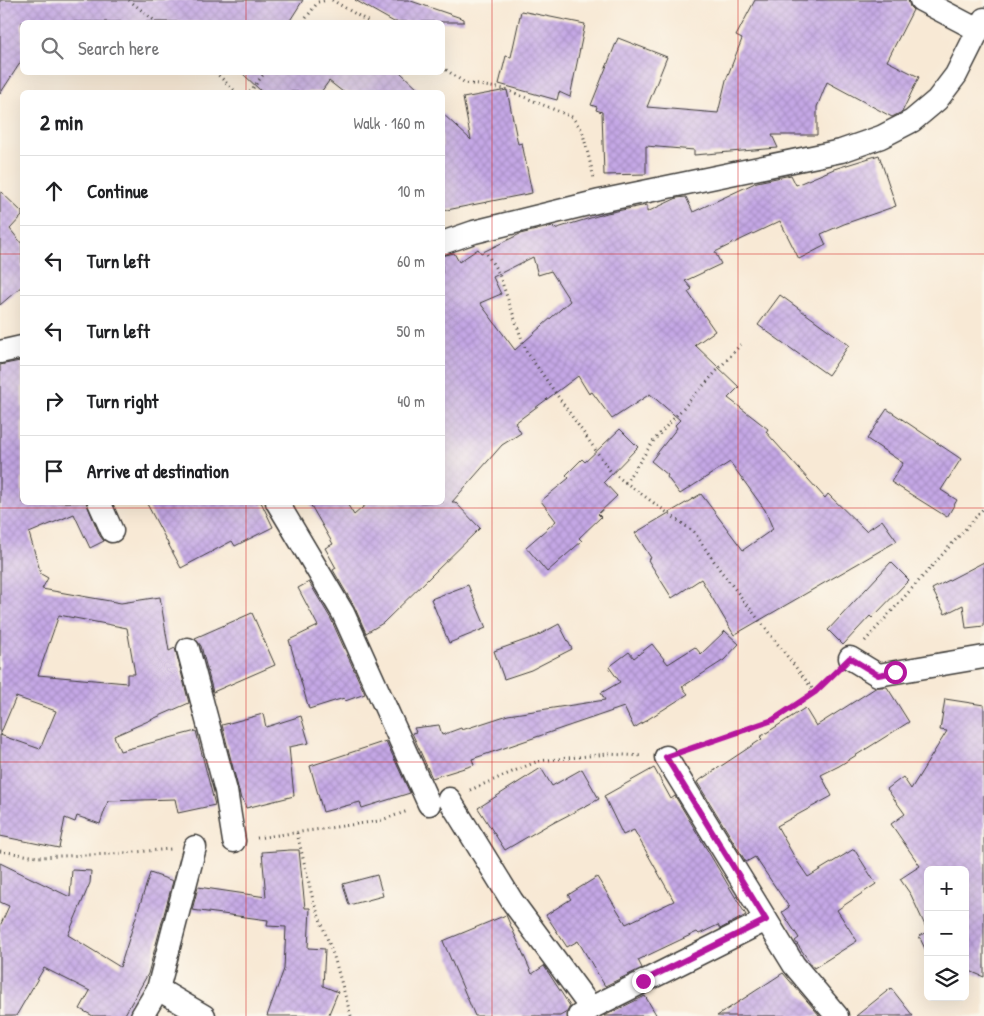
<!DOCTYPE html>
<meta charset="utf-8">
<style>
:root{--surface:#fff;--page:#f2f2f2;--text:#202124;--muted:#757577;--line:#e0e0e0}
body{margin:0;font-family:"Patrick Hand",sans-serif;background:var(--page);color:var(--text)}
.controls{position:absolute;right:15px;bottom:15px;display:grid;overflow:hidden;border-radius:8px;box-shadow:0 5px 20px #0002}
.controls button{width:45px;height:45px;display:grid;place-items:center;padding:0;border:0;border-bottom:1px solid var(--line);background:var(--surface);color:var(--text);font:25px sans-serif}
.stop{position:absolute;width:15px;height:15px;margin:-11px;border:4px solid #b5179e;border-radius:50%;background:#fff}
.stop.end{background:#b5179e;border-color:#fff;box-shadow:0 1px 5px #0008}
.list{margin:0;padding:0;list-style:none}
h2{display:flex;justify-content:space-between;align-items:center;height:65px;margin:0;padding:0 20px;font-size:21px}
h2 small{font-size:16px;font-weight:400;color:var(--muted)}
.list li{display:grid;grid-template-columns:32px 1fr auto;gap:15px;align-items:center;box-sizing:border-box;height:70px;padding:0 20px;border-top:1px solid var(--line)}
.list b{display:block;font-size:19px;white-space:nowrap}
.list em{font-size:16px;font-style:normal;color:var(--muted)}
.icon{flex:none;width:28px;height:28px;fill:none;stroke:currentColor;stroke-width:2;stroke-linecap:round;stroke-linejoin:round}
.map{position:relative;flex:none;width:984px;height:1016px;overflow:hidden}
.search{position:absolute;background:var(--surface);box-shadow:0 5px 20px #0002;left:20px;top:20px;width:425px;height:55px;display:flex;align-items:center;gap:12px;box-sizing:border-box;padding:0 18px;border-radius:8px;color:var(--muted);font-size:19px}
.panel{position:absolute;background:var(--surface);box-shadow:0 5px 20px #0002;left:20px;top:90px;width:425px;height:415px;border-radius:8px}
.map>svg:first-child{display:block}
.building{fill:url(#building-cross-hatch);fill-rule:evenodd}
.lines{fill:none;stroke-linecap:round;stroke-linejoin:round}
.street-casing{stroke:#3d3b38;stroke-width:25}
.path{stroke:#3d3b38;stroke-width:3;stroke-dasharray:1 4;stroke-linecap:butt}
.street{stroke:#fff;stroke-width:22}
.route{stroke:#b5179e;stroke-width:6}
.grid{fill:none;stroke:#d62828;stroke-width:1;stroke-opacity:0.55}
</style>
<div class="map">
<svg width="984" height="1016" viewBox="0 0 984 1016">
<defs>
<pattern id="building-cross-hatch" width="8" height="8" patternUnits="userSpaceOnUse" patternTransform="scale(1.25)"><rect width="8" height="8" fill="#c4a7e5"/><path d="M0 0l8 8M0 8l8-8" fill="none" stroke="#a88fc4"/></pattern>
</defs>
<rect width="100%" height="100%" fill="#fbf7ec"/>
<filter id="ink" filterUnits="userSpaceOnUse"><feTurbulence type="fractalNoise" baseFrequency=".02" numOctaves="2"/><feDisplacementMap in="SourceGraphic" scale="10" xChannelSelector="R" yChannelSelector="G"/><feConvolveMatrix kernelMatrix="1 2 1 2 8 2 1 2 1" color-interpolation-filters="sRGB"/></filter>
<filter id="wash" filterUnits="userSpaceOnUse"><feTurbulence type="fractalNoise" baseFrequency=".0096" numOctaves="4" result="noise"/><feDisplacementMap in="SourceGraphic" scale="20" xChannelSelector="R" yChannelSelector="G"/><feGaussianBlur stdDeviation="1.12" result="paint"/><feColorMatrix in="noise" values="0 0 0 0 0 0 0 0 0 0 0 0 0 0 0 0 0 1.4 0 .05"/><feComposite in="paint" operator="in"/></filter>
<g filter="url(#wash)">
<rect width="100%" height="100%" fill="#f8e9d5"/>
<g id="blocks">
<!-- building -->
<g class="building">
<polygon points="0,0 303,0 289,22 22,22 22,60 0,94"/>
<polygon points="355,0 408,0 464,19 464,22 394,22"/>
<polygon points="755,0 908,0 910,7 913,10 887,61 919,77 902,112 892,117 827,82 817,107 817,135 772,135 778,148 694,155 694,150 646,146 646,174 604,175 602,112 596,110 597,107 591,105 618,38 667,57 647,107 718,113 726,80 742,39 736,36"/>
<polygon points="521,11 585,24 570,97 559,92 557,100 499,84 506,56 511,57"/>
<polygon points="241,72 400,72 421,92 343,92 329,81 321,92 262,92"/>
<polygon points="507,90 518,144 522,143 532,193 442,211 442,113 471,140 463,98"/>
<path d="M879,155l17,51 -52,18 -23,10 5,11 -27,14 -19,-38 -65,31 6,12 -36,17 7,8 -4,3 27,39 -20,14 44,42 -11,11 40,31 -2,3 59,66 3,-4 38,37 16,-11 15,21 -163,94 -33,-56 -29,19 -24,-38 3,-2 -16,-25 66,-39 42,56 30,-21 -8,-19 -35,-48 -50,32 -13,-17 1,-2 -17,-14 26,-33 -2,-3 5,-5 -30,-26 -38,25 -20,-27 -3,2 -11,-18 -63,47 6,10 -19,12 -50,57h3l25,26 -97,95 -17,10 -12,-27 -21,-36 3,-2 -11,-20 8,-4 -24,-42h37l8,13 15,-13h73v-246l12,-3 5,9 19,-13 3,4 39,-19 33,-8 1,3 53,-16 40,-8v7l30,-14 9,-1 7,15 64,-30 34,-7 5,10 38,-16zM533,257l5,18 13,-4 19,30 -55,49 -35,-47 21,-9 -8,-17z"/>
<polygon points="0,191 22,212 22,216 10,229 22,244 22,286 0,305"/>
<polygon points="780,295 849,345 828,375 758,325"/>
<path d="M20,361l2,4v137h64l14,34 4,5 -14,7 -16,-34 -45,19 12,41 7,4 -6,11 79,14 39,-6 9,54 6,-3 14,55 -75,33 6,15 76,-20 19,74 -37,8 -3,-14 -67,2 -8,23 -23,-8 -2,6 -10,-4 -6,30 -59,-12v-101l40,14 16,-38 -40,-14 -16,38v-370zM59,615l68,13 8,46h-8v9l-89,-8z"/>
<polygon points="887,409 961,459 941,490 957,500 947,517 891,482 903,463 867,439"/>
<polygon points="620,429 638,447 604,482 617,496 598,514 601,517 579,538 582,541 547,572 526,547 556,521 541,501 569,478 566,475 582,459 585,462"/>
<polygon points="146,502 261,502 273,527 235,546 232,541 181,568"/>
<polygon points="891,562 909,580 872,618 870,616 843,645 828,630"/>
<polygon points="984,562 984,626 966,628 963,605 945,614 932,589"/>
<polygon points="309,582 331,619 365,694 345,701 344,698 309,709 289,640 318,626 298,588"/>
<polygon points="468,585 486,628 449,643 431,599"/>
<polygon points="252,613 275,665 213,692 201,646 195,638"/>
<polygon points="559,624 572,649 531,670 504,679 494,651 537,636"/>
<polygon points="725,631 739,644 724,660 682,687 688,694 634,728 624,707 472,759 474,765 432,778 412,733 416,732 414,728 439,725 442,735 461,728 462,730 508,715 605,700 601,693 620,682 609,667 629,652 634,658 652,644 668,664 695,647 701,654"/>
<polygon points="877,687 887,687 909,722 839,766 821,775 832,796 777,826 795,858 808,877 854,849 876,884 837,910 857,941 814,968 795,941 799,938 782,912 789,907 755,857 746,862 697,782 762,739 760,737 805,708 816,726"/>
<polygon points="945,699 984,705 984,977 965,969 965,870 928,870 927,953 919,936 928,932 911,895 900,879 920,866 891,824 905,814 887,789 903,777 911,789 947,731 940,730"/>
<polygon points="263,714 266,727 301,716 309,743 289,747 294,796 246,808 243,799 241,799 222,725"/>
<polygon points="386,741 410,793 362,808 360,802 323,812 310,766"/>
<polygon points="541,768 552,786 582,769 599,799 553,823 553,822 505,850 478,808"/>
<polygon points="654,768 671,799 675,796 746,915 720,929 718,925 699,934 697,932 638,960 642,968 605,986 578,941 567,947 546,915 571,899 568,895 597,877 626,924 674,901 634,830 623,835 604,796"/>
<polygon points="290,850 299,850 305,908 310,908 308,948 325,949 323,986 338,992 328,1016 267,1016 284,969 286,927 267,926 268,920 192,910 198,887 266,897 262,852"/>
<polygon points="0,863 70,897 72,870 91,871 90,883 68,935 120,967 150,873 173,881 148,974 124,1016 93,1016 80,1009 90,991 44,968 16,1016 0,1016 0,926 9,906 0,902"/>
<polygon points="377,875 383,896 349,905 343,884"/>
<polygon points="506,915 532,974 544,966 570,1006 567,1012 560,1016 475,1016 443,941"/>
<polygon points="783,973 820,1016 717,1016"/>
<polygon points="891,988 913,1016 856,1016"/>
<polygon points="645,996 657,1016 604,1016"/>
</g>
</g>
</g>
<g filter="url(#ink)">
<use href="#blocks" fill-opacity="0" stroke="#3d3b38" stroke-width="1"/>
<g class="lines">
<!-- street casing -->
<g class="street-casing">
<g id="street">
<polyline points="921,0 978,30"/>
<polyline points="442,243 474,232 600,201 841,151 881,137 912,121 937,100 956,75 984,19"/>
<polyline points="0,352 22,347"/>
<polyline points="99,502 112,531"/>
<polyline points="277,502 343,613 429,804"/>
<polyline points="188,649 226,791 234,841"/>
<polyline points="850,658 878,675 984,657"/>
<polyline points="666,757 794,965 837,1016"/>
<polyline points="449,799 512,901 591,1008"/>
<polyline points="158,989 204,1016"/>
<polyline points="142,1016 158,989 195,847"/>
<polyline points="579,1016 591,1008 766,920"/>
</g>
</g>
<!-- path -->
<g class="path">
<polyline points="129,0 156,22"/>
<polyline points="332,0 369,22"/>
<polyline points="303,22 318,2 327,0"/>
<polyline points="442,67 465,83 505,89 572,117 582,130 594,178"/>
<polyline points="215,72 236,92"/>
<polyline points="250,92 265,72"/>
<polyline points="487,254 499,274 526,351 611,472 694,532 720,570 815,692"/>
<polyline points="625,483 655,439 743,342"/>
<polyline points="865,641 984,508"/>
<polyline points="688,749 773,720 815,692 833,674"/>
<polyline points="470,790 538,761 608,754 643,756"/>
<polyline points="297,833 313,900 334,957 351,1016"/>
<polyline points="257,838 379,821 408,811"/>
<polyline points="0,851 37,857 112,854 171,849"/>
</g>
<!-- street -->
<use href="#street" class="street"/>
</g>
</g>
<g class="lines" filter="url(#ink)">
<!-- route -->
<polyline class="route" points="643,981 766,920 666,757 773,720 815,692 850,658 878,675 895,672"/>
</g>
<!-- grid -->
<path class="grid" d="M246,0v22M492,0v1016M738,0v1016M246,72v20M0,254h22M442,254h542M246,502v514M0,508h984M0,762h984"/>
</svg>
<div class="controls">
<button>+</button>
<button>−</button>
<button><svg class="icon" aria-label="layers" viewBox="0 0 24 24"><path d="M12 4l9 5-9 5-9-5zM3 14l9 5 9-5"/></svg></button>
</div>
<div class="stop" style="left:895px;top:672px"></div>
<div class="stop end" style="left:643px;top:981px"></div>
<div class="search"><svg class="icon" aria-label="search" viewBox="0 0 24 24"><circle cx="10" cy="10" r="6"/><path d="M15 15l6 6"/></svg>Search here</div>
<section class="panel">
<h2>2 min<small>Walk · 160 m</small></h2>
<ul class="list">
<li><svg class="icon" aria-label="ahead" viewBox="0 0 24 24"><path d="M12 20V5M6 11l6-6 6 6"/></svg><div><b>Continue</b></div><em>10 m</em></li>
<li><svg class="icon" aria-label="left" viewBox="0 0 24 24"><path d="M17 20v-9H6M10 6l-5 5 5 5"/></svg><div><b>Turn left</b></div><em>60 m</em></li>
<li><svg class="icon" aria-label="left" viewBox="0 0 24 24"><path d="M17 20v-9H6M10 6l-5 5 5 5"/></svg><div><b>Turn left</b></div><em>50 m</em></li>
<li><svg class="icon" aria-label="right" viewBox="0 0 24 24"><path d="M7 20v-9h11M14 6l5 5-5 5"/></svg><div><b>Turn right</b></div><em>40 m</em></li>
<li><svg class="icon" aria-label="arrive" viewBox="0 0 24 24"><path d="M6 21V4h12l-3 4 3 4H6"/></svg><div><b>Arrive at destination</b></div></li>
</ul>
</section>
</div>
